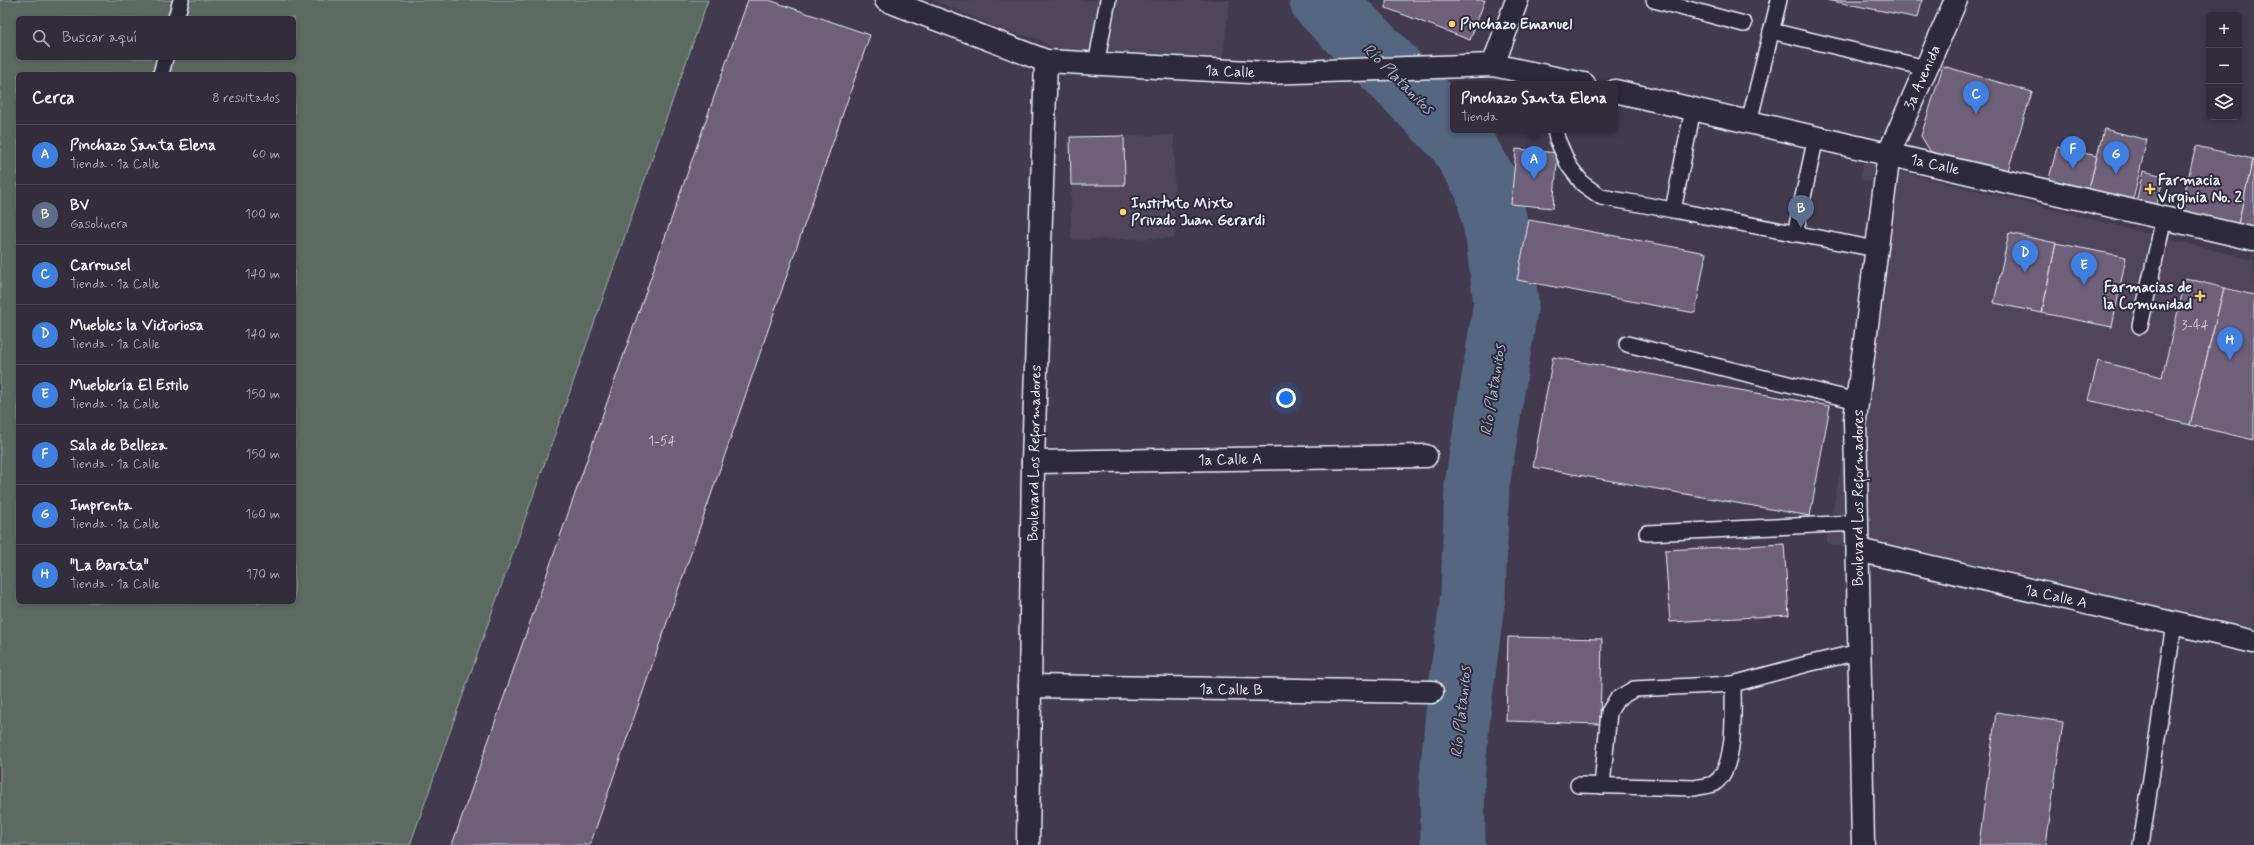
<!DOCTYPE html>
<html lang="es">
<meta charset="utf-8">
<style>
:root{--surface:#322c3b;--page:#3a3442;--text:#f1f3f6;--muted:#a8a7af;--line:#4d4855;--accent:#8c9099}
body{margin:0;font-family:Mynerve,sans-serif;background:var(--page);color:var(--text)}
.controls{position:absolute;right:12px;top:12px;display:grid;overflow:hidden;border-radius:6px;box-shadow:0 2px 6px #0003}
.controls button{width:36px;height:36px;display:grid;place-items:center;padding:0;border:0;border-bottom:1px solid var(--line);background:var(--surface);color:var(--text);font:20px sans-serif}
.you{position:absolute;left:1286px;top:398px;width:14px;height:14px;margin:-10px;border:3px solid #fff;border-radius:50%;background:#1a73e8;box-shadow:0 0 0 6px #1a73e833}
.badge{display:grid;place-items:center;width:26px;height:26px;border-radius:50%;background:var(--accent);color:#fff;font-size:13px;font-weight:700}
.pin{position:absolute;translate:-50% -33px;filter:drop-shadow(0 1px 2px #0008)}
.pin::after{content:'';position:absolute;top:21px;width:14px;height:12px;background:inherit;clip-path:polygon(0 0,100% 0,50% 100%)}
.popup{position:absolute;left:1450px;top:81px;width:168px;height:52px;box-sizing:border-box;display:grid;place-content:center;border-radius:6px;background:var(--surface);filter:drop-shadow(0 1px 3px #0005);font-size:13px;white-space:nowrap;color:var(--muted)}
.popup b{font-size:15px;color:var(--text)}
.popup::after{content:'';position:absolute;left:50%;top:100%;margin-left:-8px;border:8px solid transparent;border-top-color:var(--surface)}
.list{margin:0;padding:0;list-style:none}
h2{display:flex;justify-content:space-between;align-items:center;height:52px;margin:0;padding:0 16px;font-size:17px}
h2 small{font-size:13px;font-weight:400;color:var(--muted)}
.list li{display:grid;grid-template-columns:26px 1fr auto;gap:12px;align-items:center;box-sizing:border-box;height:60px;padding:0 16px;border-top:1px solid var(--line)}
.list b{display:block;font-size:15px;white-space:nowrap}
.list p{margin:0;font-size:13px;white-space:nowrap;color:var(--muted)}
.list em{font-size:13px;font-style:normal;color:var(--muted)}
.icon{flex:none;width:22px;height:22px;fill:none;stroke:currentColor;stroke-width:2;stroke-linecap:round;stroke-linejoin:round}
.map{position:relative;flex:none;width:2254px;height:845px;overflow:hidden}
.search{position:absolute;background:var(--surface);box-shadow:0 2px 6px #0003;left:16px;top:16px;width:280px;height:44px;display:flex;align-items:center;gap:10px;box-sizing:border-box;padding:0 14px;border-radius:6px;color:var(--muted);font-size:15px}
.panel{position:absolute;background:var(--surface);box-shadow:0 2px 6px #0003;left:16px;top:72px;width:280px;height:532px;border-radius:6px}
.map>svg:first-child{display:block}
.built{fill:#4f455c}
.green{fill:#5d6b62;stroke:#a2aead;fill-rule:evenodd}
.lines{fill:none;stroke-linecap:round;stroke-linejoin:round}
.river{stroke:#556680;stroke-width:65}
.building{fill:#6e5e7a;stroke:#e8f1f8}
.lane-casing{stroke:#e8f1f8;stroke-width:18}
.street-casing{stroke:#e8f1f8;stroke-width:25}
.secondary-casing{stroke:#e8f1f8;stroke-width:25}
.primary-casing{stroke:#e8f1f8;stroke-width:25}
.lane{stroke:#2f2a3d;stroke-width:15}
.street{stroke:#2f2a3d;stroke-width:22}
.secondary{stroke:#2f2a3d;stroke-width:22}
.primary{stroke:#2f2a3d;stroke-width:22}
.poi-dot{fill:#ffd166;stroke:#2f2a3d;stroke-width:1.5}
.labels{text-anchor:middle;stroke-width:4;stroke-linejoin:round;paint-order:stroke}
.number-label{font-size:13px;fill:#caccd8}
.poi-label{font-size:15px;font-weight:bold;fill:#e8f1f8;stroke:#2f2a3d;text-anchor:start}
.street-label{font-size:15px;fill:#e8f1f8;stroke:#2f2a3d}
.water-label{font-size:16px;font-style:italic;fill:#adb9c8;stroke:#2f2a3d}
</style>
<div class="map">
<svg width="2254" height="845" viewBox="0 0 2254 845">
<rect width="100%" height="100%" fill="#423a4f"/>
<filter id="ink" filterUnits="userSpaceOnUse"><feTurbulence type="fractalNoise" baseFrequency=".025" numOctaves="2"/><feDisplacementMap in="SourceGraphic" scale="8" xChannelSelector="R" yChannelSelector="G"/><feConvolveMatrix kernelMatrix="1 2 1 2 8 2 1 2 1" color-interpolation-filters="sRGB"/></filter>
<g filter="url(#ink)">
<!-- built -->
<g class="built">
<polygon points="933,0 1230,0 1220,79 1091,72 1038,39 1006,31"/>
<polygon points="1174,135 1175,238 1071,240 1071,185 1125,185 1124,136"/>
<polygon points="1863,162 2254,260 2254,643 1826,543 1896,190 1860,179"/>
</g>
<!-- green -->
<path class="green" d="M0,0h708l-298,845h-410zM18,18h276v40h-276zM18,74h276v528h-276z"/>
<g class="lines">
<!-- river -->
<polyline class="river" points="1322,0 1459,139 1487,186 1498,237 1506,303 1477,485 1473,596 1459,703 1452,777 1453,845"/>
</g>
<!-- building -->
<g class="building">
<polygon points="748,0 769,0 870,35 590,845 452,845"/>
<polygon points="1386,0 1485,0 1470,40 1386,8"/>
<polygon points="1827,0 1922,0 1918,18"/>
<polygon points="1943,66 2032,92 2005,180 1935,159 1921,136"/>
<polygon points="2104,129 2147,140 2132,203 2088,192"/>
<polygon points="1124,136 1125,185 1071,185 1070,137"/>
<polygon points="2196,146 2253,159 2238,224 2180,211"/>
<polygon points="2057,147 2097,156 2088,192 2048,183"/>
<polygon points="1516,149 1558,153 1553,208 1511,204"/>
<polygon points="2253,159 2254,159 2254,228 2238,224"/>
<polygon points="2143,171 2164,176 2156,207 2136,203"/>
<polygon points="1529,220 1706,253 1695,313 1517,280"/>
<polygon points="2009,233 2056,243 2042,313 1994,303"/>
<polygon points="2056,243 2126,257 2112,327 2042,313"/>
<polygon points="2186,278 2224,288 2190,425 2088,400 2098,361 2162,377"/>
<polygon points="2224,288 2254,295 2254,440 2190,425"/>
<polygon points="1553,357 1830,406 1810,516 1533,467"/>
<polygon points="1784,544 1789,615 1670,622 1665,550"/>
<polygon points="1508,637 1602,639 1600,724 1506,721"/>
<polygon points="1996,712 2063,722 2046,845 1979,845"/>
</g>
<g class="lines">
<!-- lane casing -->
<g class="lane-casing">
<g id="lane">
<polyline points="1654,0 1744,24"/>
<polyline points="176,18 181,0"/>
<polyline points="1771,31 1926,68"/>
<polyline points="1096,65 1108,0"/>
<polyline points="161,74 165,58"/>
<polyline points="1693,109 1673,210 1876,249"/>
<polyline points="1749,122 1779,0"/>
<polyline points="1555,130 1557,139 1569,166 1583,184 1601,197 1673,210"/>
<polyline points="1795,234 1816,137"/>
<polyline points="2140,326 2164,218"/>
<polyline points="1627,344 1857,401"/>
<polyline points="1647,533 1857,523"/>
<path d="M1578,785l117,3c6,-2 14,-2 18,-4 24,-13 20,-76 20,-100l74,-20 52,-12"/>
<polyline points="1602,786 1609,712 1617,699 1634,689 1733,684"/>
<polyline points="2141,845 2174,624"/>
</g>
</g>
<!-- street casing -->
<g class="street-casing">
<g id="street">
<polyline points="1493,65 1517,0"/>
<polyline points="1889,153 1956,0"/>
<polyline points="1033,462 1426,456"/>
<polyline points="1858,550 2254,642"/>
<polyline points="1030,686 1432,692"/>
</g>
</g>
<!-- secondary casing -->
<g class="secondary-casing">
<g id="secondary">
<polyline points="1028,845 1033,462 1046,61"/>
<polyline points="1863,845 1855,419 1889,153"/>
</g>
</g>
<!-- primary casing -->
<g class="primary-casing">
<g id="primary">
<polyline points="886,0 1046,61 1268,73 1493,65 1584,84"/>
<polyline points="1615,91 2254,239"/>
</g>
</g>
<!-- lane -->
<use href="#lane" class="lane"/>
<!-- street -->
<use href="#street" class="street"/>
<!-- secondary -->
<use href="#secondary" class="secondary"/>
<!-- primary -->
<use href="#primary" class="primary"/>
</g>
</g>
<!-- markers -->
<g class="poi-dot">
<circle cx="1452" cy="24" r="4"/>
<path d="M2148 183h4v4h4v4h-4v4h-4v-4h-4v-4h4z"/>
<circle cx="1123" cy="212" r="4"/>
<path d="M2198 290h4v4h4v4h-4v4h-4v-4h-4v-4h4z"/>
</g>
<g class="labels">
<!-- number labels -->
<g class="number-label">
<text x="2195" y="329">3-44</text>
<text x="662" y="445">1-54</text>
</g>
<!-- poi labels -->
<g class="poi-label">
<text x="1460" y="29">Pinchazo Emanuel</text>
<text x="2158" y="185">Farmacia<tspan x="2158" dy="17">Virginia No. 2</tspan></text>
<text x="1131" y="208">Instituto Mixto<tspan x="1131" dy="17">Privado Juan Gerardi</tspan></text>
<text x="2192" y="292" text-anchor="end">Farmacias de<tspan x="2192" dy="17">la Comunidad</tspan></text>
</g>
<!-- street labels -->
<g class="street-label">
<text transform="translate(1230 71) rotate(3)" y="5">1a Calle</text>
<text transform="translate(1922 77) rotate(-66)" y="5">3a Avenida</text>
<text transform="translate(1935 164) rotate(13)" y="5">1a Calle</text>
<text transform="translate(1034 453) rotate(-89)" y="5">Boulevard Los Reformadores</text>
<text transform="translate(1230 459) rotate(-1)" y="5">1a Calle A</text>
<text transform="translate(1858 498) rotate(-90)" y="5">Boulevard Los Reformadores</text>
<text transform="translate(2056 596) rotate(13)" y="5">1a Calle A</text>
<text transform="translate(1231 689) rotate(1)" y="5">1a Calle B</text>
</g>
<!-- water labels -->
<g class="water-label">
<text transform="translate(1399 78) rotate(45)" y="6">Río Platanitos</text>
<text transform="translate(1492 390) rotate(-81)" y="6">Río Platanitos</text>
<text transform="translate(1460 712) rotate(-84)" y="6">Río Platanitos</text>
</g>
</g>
</svg>
<div class="controls">
<button>+</button>
<button>−</button>
<button><svg class="icon" aria-label="layers" viewBox="0 0 24 24"><path d="M12 4l9 5-9 5-9-5zM3 14l9 5 9-5"/></svg></button>
</div>
<div class="you"></div>
<div class="pin badge" style="left:1534px;top:179px;background:#3f7fe0">A</div>
<div class="popup"><b>Pinchazo Santa Elena</b>Tienda</div>
<div class="pin badge" style="left:1801px;top:228px;background:#5c6f8a">B</div>
<div class="pin badge" style="left:1976px;top:114px;background:#3f7fe0">C</div>
<div class="pin badge" style="left:2025px;top:273px;background:#3f7fe0">D</div>
<div class="pin badge" style="left:2084px;top:285px;background:#3f7fe0">E</div>
<div class="pin badge" style="left:2073px;top:169px;background:#3f7fe0">F</div>
<div class="pin badge" style="left:2116px;top:174px;background:#3f7fe0">G</div>
<div class="pin badge" style="left:2230px;top:360px;background:#3f7fe0">H</div>
<div class="search"><svg class="icon" aria-label="search" viewBox="0 0 24 24"><circle cx="10" cy="10" r="6"/><path d="M15 15l6 6"/></svg>Buscar aquí</div>
<section class="panel">
<h2>Cerca<small>8 resultados</small></h2>
<ul class="list">
<li><span class="badge" style="background:#3f7fe0">A</span><div><b>Pinchazo Santa Elena</b><p>Tienda · 1a Calle</p></div><em>60 m</em></li>
<li><span class="badge" style="background:#5c6f8a">B</span><div><b>BV</b><p>Gasolinera</p></div><em>100 m</em></li>
<li><span class="badge" style="background:#3f7fe0">C</span><div><b>Carrousel</b><p>Tienda · 1a Calle</p></div><em>140 m</em></li>
<li><span class="badge" style="background:#3f7fe0">D</span><div><b>Muebles la Victoriosa</b><p>Tienda · 1a Calle</p></div><em>140 m</em></li>
<li><span class="badge" style="background:#3f7fe0">E</span><div><b>Mueblería El Estilo</b><p>Tienda · 1a Calle</p></div><em>150 m</em></li>
<li><span class="badge" style="background:#3f7fe0">F</span><div><b>Sala de Belleza</b><p>Tienda · 1a Calle</p></div><em>150 m</em></li>
<li><span class="badge" style="background:#3f7fe0">G</span><div><b>Imprenta</b><p>Tienda · 1a Calle</p></div><em>160 m</em></li>
<li><span class="badge" style="background:#3f7fe0">H</span><div><b>&quot;La Barata&quot;</b><p>Tienda · 1a Calle</p></div><em>170 m</em></li>
</ul>
</section>
</div>
